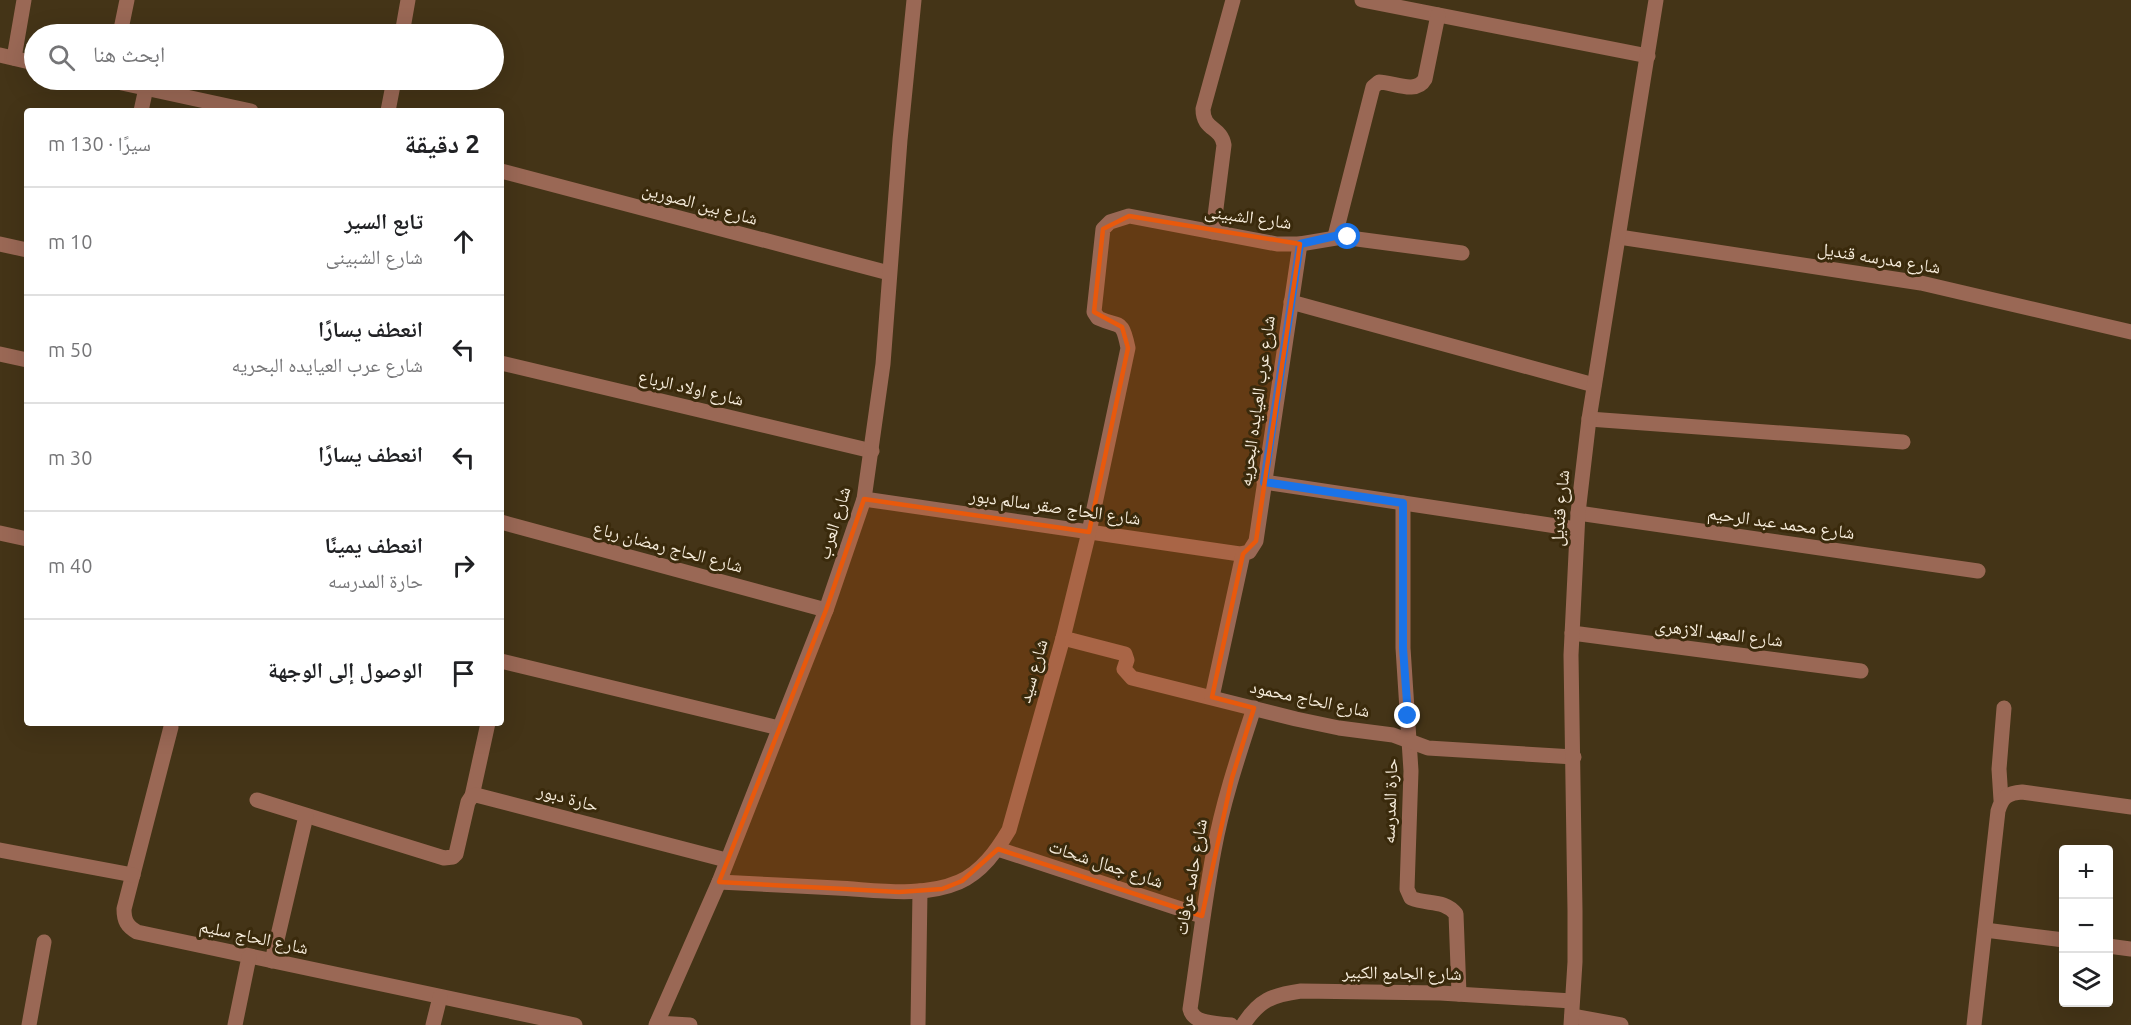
<!DOCTYPE html>
<html lang="ar">
<meta charset="utf-8">
<style>
:root{--surface:#fff;--page:#f6f6f6;--text:#202124;--muted:#757577;--line:#e0e0e0}
body{margin:0;font-family:Ubuntu,"Noto Naskh Arabic",sans-serif;background:var(--page);color:var(--text);direction:rtl}
.controls{position:absolute;right:18px;bottom:18px;display:grid;overflow:hidden;border-radius:6px;box-shadow:0 6px 24px #0002}
.controls button{width:54px;height:54px;display:grid;place-items:center;padding:0;border:0;border-bottom:2px solid var(--line);background:var(--surface);color:var(--text);font:30px sans-serif}
.stop{position:absolute;width:18px;height:18px;margin:-14px;border:4px solid #1a73e8;border-radius:50%;background:#fff}
.stop.end{background:#1a73e8;border-color:#fff;box-shadow:0 2px 6px #0008}
.list{margin:0;padding:0;list-style:none}
h2{display:flex;justify-content:space-between;align-items:center;height:78px;margin:0;padding:0 24px;font-size:26px}
h2 small{font-size:20px;font-weight:400;color:var(--muted)}
.list li{display:grid;grid-template-columns:39px 1fr auto;gap:18px;align-items:center;box-sizing:border-box;height:108px;padding:0 24px;border-top:2px solid var(--line)}
.list b{display:block;font-size:22px;white-space:nowrap}
.list p{margin:0;font-size:20px;white-space:nowrap;color:var(--muted)}
.list em{font-size:20px;font-style:normal;color:var(--muted)}
.icon{flex:none;width:33px;height:33px;fill:none;stroke:currentColor;stroke-width:2;stroke-linecap:round;stroke-linejoin:round}
.map{position:relative;flex:none;width:2131px;height:1025px;overflow:hidden;direction:ltr}
.search{position:absolute;background:var(--surface);box-shadow:0 6px 24px #0002;left:24px;top:24px;width:480px;height:66px;display:flex;align-items:center;gap:15px;box-sizing:border-box;padding:0 21px;border-radius:33px;color:var(--muted);font-size:22px}
.panel{position:absolute;background:var(--surface);box-shadow:0 6px 24px #0002;left:24px;top:108px;width:480px;height:618px;border-radius:6px;direction:rtl}
.map>svg:first-child{display:block}
.lines{fill:none;stroke-linecap:round;stroke-linejoin:round}
.service{stroke:#9a6855;stroke-width:15}
.minor{stroke:#9a6855;stroke-width:15}
.route{stroke:#1a73e8;stroke-width:8}
.marked{fill:#e8590c;fill-opacity:0.2;stroke:#e8590c;stroke-width:4.5;stroke-linejoin:round}
.labels{text-anchor:middle;stroke-width:6;stroke-linejoin:round;paint-order:stroke}
.street-label{font-size:18px;fill:#f6ecdb;stroke:#3a2a0c}
</style>
<div class="map">
<svg width="2131" height="1025" viewBox="0 0 2131 1025">
<rect width="100%" height="100%" fill="#443417"/>
<g class="lines">
<!-- service -->
<polyline class="service" points="2001,800 1999,769 2004,708"/>
<!-- minor -->
<g class="minor">
<polyline points="1362,0 1648,56"/>
<polyline points="120,34 127,0"/>
<polyline points="402,34 408,0"/>
<polyline points="0,55 34,63"/>
<polyline points="14,58 24,0"/>
<polyline points="108,80 251,111"/>
<polyline points="141,111 146,88"/>
<polyline points="388,111 394,80"/>
<polyline points="501,171 889,273"/>
<path d="M1213,232l11,-87c-3,-19 -21,-14 -21,-36l30,-109"/>
<path d="M1335,236l38,-149 6,-5c14,0 37,13 46,-3l13,-64"/>
<polyline points="1619,237 1921,283 2131,332"/>
<polyline points="0,244 27,250"/>
<polyline points="1291,302 1594,385"/>
<polyline points="0,354 27,360"/>
<polyline points="501,363 872,451"/>
<polyline points="1589,419 1903,442"/>
<polyline points="1264,482 1576,529"/>
<polyline points="864,499 1240,554 1249,552 1256,541 1300,244"/>
<path d="M1403,503v145l8,123 -4,118 4,9c16,7 33,1 45,16l3,80"/>
<polyline points="1578,513 1978,571"/>
<polyline points="501,522 826,610"/>
<polyline points="0,533 27,539"/>
<polyline points="1572,633 1861,671"/>
<polyline points="1063,638 1125,654 1127,660 1124,669 1132,678 1296,719 1339,728 1393,735 1428,748 1574,757"/>
<polyline points="501,661 779,728"/>
<polyline points="1212,697 1243,554"/>
<path d="M171,727l-47,182c0,12 3,17 13,23l438,93"/>
<polyline points="472,796 488,723"/>
<polyline points="257,800 444,858 453,857 456,854 468,802 472,796 476,795 726,860"/>
<polyline points="998,849 1202,916"/>
<polyline points="0,850 133,875"/>
<path d="M719,882c39,2 79,4 118,6 40,2 85,10 122,-6 23,-10 38,-32 50,-52l54,-192 26,-106 39,-184c-6,-30 -8,-20 -30,-30l-4,-6 9,-83 7,-7 19,-6 148,28h23l42,-7 120,16"/>
<polyline points="1985,930 2064,940"/>
<polyline points="2108,946 2131,949"/>
<polyline points="272,961 306,816"/>
<polyline points="1572,1016 1621,1025"/>
<polyline points="657,1023 690,1025"/>
<polyline points="29,1025 44,942"/>
<polyline points="235,1025 249,957"/>
<polyline points="433,1025 440,997"/>
<polyline points="656,1025 719,882 826,610 864,499 883,364 900,140 914,0"/>
<polyline points="918,1025 920,891"/>
<path d="M1231,1025c-13,-2 -37,0 -41,-16 8,-53 14,-106 24,-159 9,-49 25,-96 40,-142"/>
<path d="M1243,1025c16,-25 29,-30 58,-34l139,2 132,8"/>
<polyline points="1571,1025 1575,962 1575,911 1571,655 1578,513 1589,419 1656,0"/>
<path d="M1974,1025l24,-214c4,-14 10,-18 24,-19l109,15"/>
</g>
</g>
<g class="lines">
<!-- route -->
<polyline class="route" points="1348,237 1335,236 1300,244 1264,482 1403,503 1403,648 1408,716"/>
</g>
<!-- marked area -->
<path class="marked" d="M1129,216l171,28 -44,297 -13,13 -31,143 42,11 -22,70 -30,138 -204,-67 -36,32 -20,8 -43,3 -180,-10 107,-272 38,-111 225,33 39,-184 -6,-21 -28,-15 9,-83z"/>
<g class="labels">
<!-- street labels -->
<g class="street-label">
<text transform="translate(700 204) rotate(15)" y="6">شارع بين الصورين</text>
<text transform="translate(1248 217) rotate(8)" y="6">شارع الشبينى</text>
<text transform="translate(1879 258) rotate(9)" y="6">شارع مدرسه قنديل</text>
<text transform="translate(691 388) rotate(13)" y="6">شارع اولاد الرباع</text>
<text transform="translate(1257 401) rotate(-82)" y="6">شارع عرب العيايده البحريه</text>
<text transform="translate(1055 507) rotate(8)" y="6">شارع الحاج صقر سالم دبور</text>
<text transform="translate(1560 508) rotate(-85)" y="6">شارع قنديل</text>
<text transform="translate(834 523) rotate(-73)" y="6">شارع العرب</text>
<text transform="translate(1781 523) rotate(8)" y="6">شارع محمد عبد الرحيم</text>
<text transform="translate(668 547) rotate(15)" y="6">شارع الحاج رمضان رباع</text>
<text transform="translate(1719 633) rotate(7)" y="6">شارع المعهد الازهرى</text>
<text transform="translate(1033 671) rotate(-74)" y="6">شارع سيد</text>
<text transform="translate(1310 699) rotate(12)" y="6">شارع الحاج محمود</text>
<text transform="translate(568 798) rotate(15)" y="6">حارة دبور</text>
<text transform="translate(1390 801) rotate(-88)" y="6">حارة المدرسه</text>
<text transform="translate(1106 864) rotate(18)" y="6">شارع جمال شحات</text>
<text transform="translate(1191 877) rotate(-80)" y="6">شارع حامد عرفات</text>
<text transform="translate(254 937) rotate(12)" y="6">شارع الحاج سليم</text>
<text transform="translate(1402 973) rotate(1)" y="6">شارع الجامع الكبير</text>
</g>
</g>
</svg>
<div class="controls">
<button>+</button>
<button>−</button>
<button><svg class="icon" aria-label="layers" viewBox="0 0 24 24"><path d="M12 4l9 5-9 5-9-5zM3 14l9 5 9-5"/></svg></button>
</div>
<div class="stop" style="left:1348px;top:237px"></div>
<div class="stop end" style="left:1408px;top:716px"></div>
<div class="search"><svg class="icon" aria-label="search" viewBox="0 0 24 24"><circle cx="10" cy="10" r="6"/><path d="M15 15l6 6"/></svg>ابحث هنا</div>
<section class="panel">
<h2>2 دقيقة<small>سيرًا · 130 m</small></h2>
<ul class="list">
<li><svg class="icon" aria-label="ahead" viewBox="0 0 24 24"><path d="M12 20V5M6 11l6-6 6 6"/></svg><div><b>تابع السير</b><p>شارع الشبينى</p></div><em>10 m</em></li>
<li><svg class="icon" aria-label="left" viewBox="0 0 24 24"><path d="M17 20v-9H6M10 6l-5 5 5 5"/></svg><div><b>انعطف يسارًا</b><p>شارع عرب العيايده البحريه</p></div><em>50 m</em></li>
<li><svg class="icon" aria-label="left" viewBox="0 0 24 24"><path d="M17 20v-9H6M10 6l-5 5 5 5"/></svg><div><b>انعطف يسارًا</b></div><em>30 m</em></li>
<li><svg class="icon" aria-label="right" viewBox="0 0 24 24"><path d="M7 20v-9h11M14 6l5 5-5 5"/></svg><div><b>انعطف يمينًا</b><p>حارة المدرسه</p></div><em>40 m</em></li>
<li><svg class="icon" aria-label="arrive" viewBox="0 0 24 24"><path d="M6 21V4h12l-3 4 3 4H6"/></svg><div><b>الوصول إلى الوجهة</b></div></li>
</ul>
</section>
</div>
